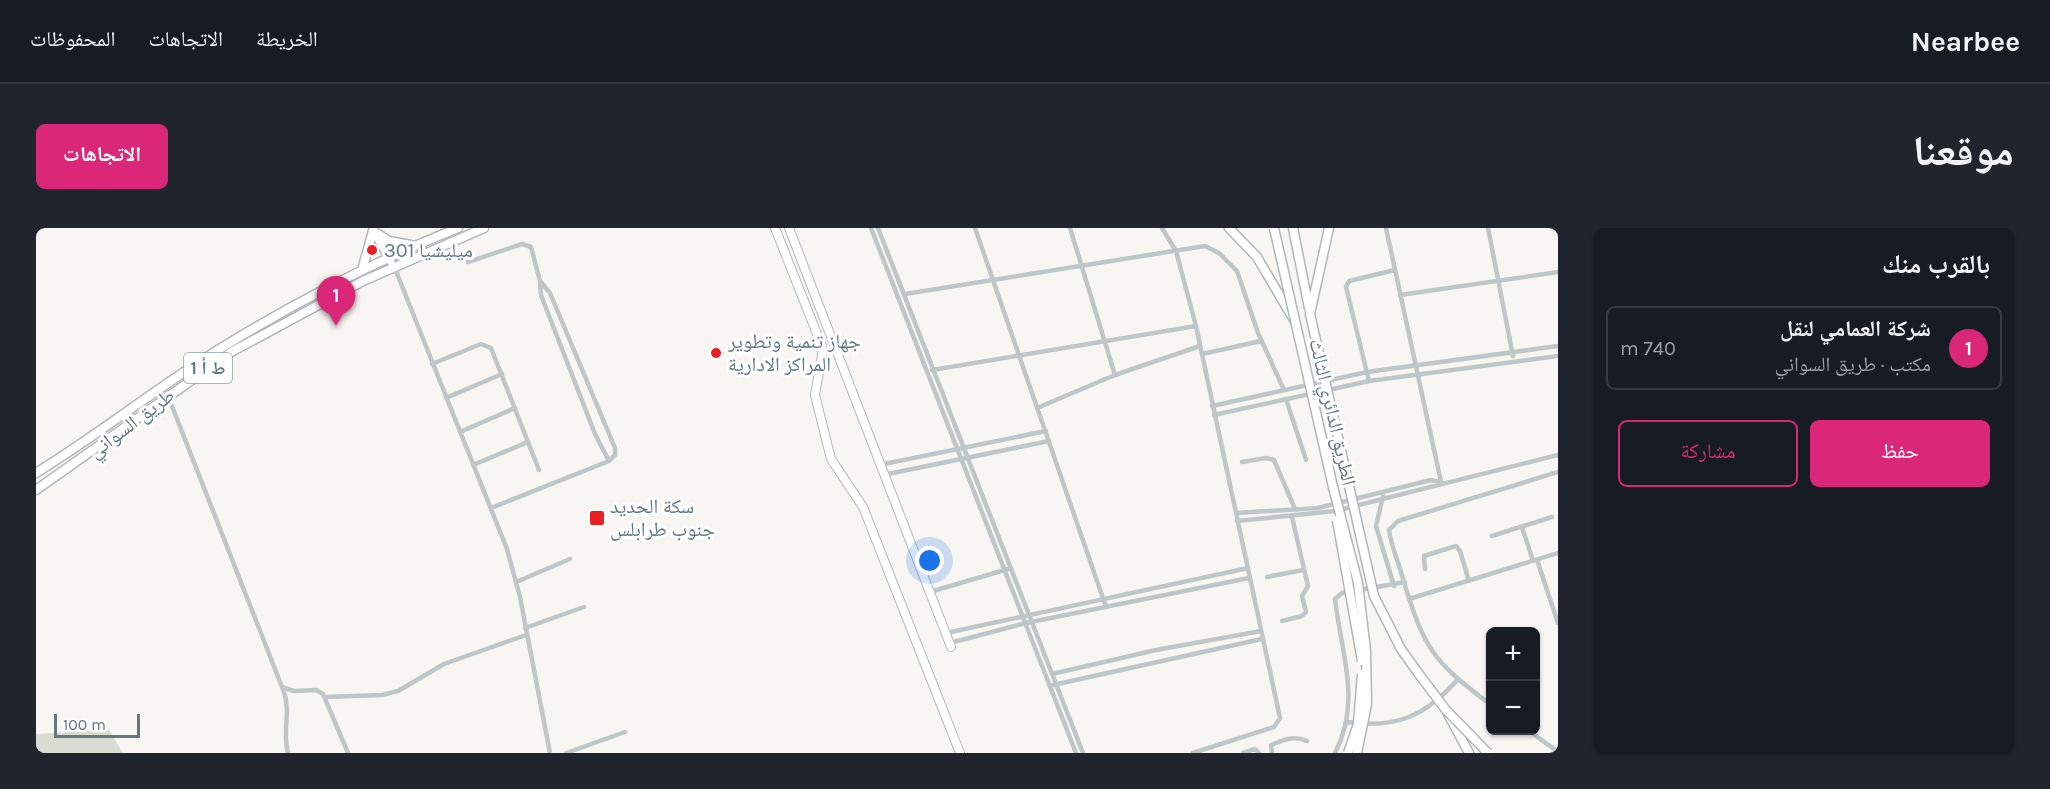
<!DOCTYPE html>
<html lang="ar">
<meta charset="utf-8">
<style>
:root{--surface:#171b24;--page:#20242c;--text:#f1f3f6;--muted:#9ea1a6;--line:#363941;--accent:#db2777}
body{margin:0;font-family:Karla,"Noto Naskh Arabic",sans-serif;background:var(--page);color:var(--text);direction:rtl}
.controls{position:absolute;right:18px;bottom:18px;display:grid;overflow:hidden;border-radius:9px;box-shadow:0 2px 4px #0004}
.controls button{width:54px;height:54px;display:grid;place-items:center;padding:0;border:0;border-bottom:2px solid var(--line);background:var(--surface);color:var(--text);font:30px sans-serif}
.scale{position:absolute;left:18px;bottom:15px;width:86px;box-sizing:border-box;padding-left:6px;border:3px solid #607a80;border-top:0;font-size:16px;line-height:21px;white-space:nowrap;color:#607a80;-webkit-text-stroke:4px #fff;paint-order:stroke}
.you{position:absolute;left:894px;top:333px;width:21px;height:21px;margin:-15px;border:4px solid #fff;border-radius:50%;background:#1a73e8;box-shadow:0 0 0 9px #1a73e833}
.badge{display:grid;place-items:center;width:39px;height:39px;border-radius:50%;background:var(--accent);color:#fff;font-size:20px;font-weight:700}
.pin{position:absolute;translate:-50% -50px;filter:drop-shadow(0 2px 3px #0008)}
.pin::after{content:'';position:absolute;top:32px;width:21px;height:18px;background:inherit;clip-path:polygon(0 0,100% 0,50% 100%)}
.list{margin:0;padding:0;list-style:none}
h2{display:flex;justify-content:space-between;align-items:center;height:78px;margin:0;padding:0 24px;font-size:26px}
h2 small{font-size:20px;font-weight:400;color:var(--muted)}
.list li{display:grid;grid-template-columns:39px 1fr auto;gap:18px;align-items:center;box-sizing:border-box;height:84px;margin:0 12px 12px;padding:0 12px;border:2px solid var(--line);border-radius:9px}
.list b{display:block;font-size:22px;white-space:nowrap}
.list p{margin:0;font-size:20px;white-space:nowrap;color:var(--muted)}
.list em{font-size:20px;font-style:normal;color:var(--muted)}
.actions{display:flex;gap:12px;padding:18px 24px}
.actions a{flex:1;padding:14px 0;border:2px solid var(--accent);border-radius:9px;text-align:center;font-size:21px;color:var(--accent)}
.actions .main{background:var(--accent);color:#fff}
.map{position:relative;flex:none;width:1522px;height:525px;overflow:hidden;direction:ltr;border-radius:9px}
header{display:flex;align-items:center;gap:36px;box-sizing:border-box;height:84px;padding:0 30px;background:var(--surface);border-bottom:2px solid var(--line)}
header strong{font-size:28px}
nav{display:flex;gap:33px;margin-inline-start:auto;font-size:21px}
.intro{display:flex;align-items:center;justify-content:space-between;box-sizing:border-box;height:144px;padding:0 36px}
h1{margin:0;font-size:42px}
.button{padding:15px 27px;border-radius:9px;background:var(--accent);color:#fff;font-size:21px;font-weight:700}
main{display:flex;gap:36px;padding:0 36px}
aside{flex:1;background:var(--surface);border-radius:9px;box-shadow:0 2px 4px #0004}
.map>svg:first-child{display:block}
.green{fill:#d8dcd2}
.lines{fill:none;stroke-linecap:round;stroke-linejoin:round}
.secondary-casing{stroke:#b1babd;stroke-width:10}
.primary-casing{stroke:#b0b8ba;stroke-width:10}
.highway-casing{stroke:#b0b7b9;stroke-width:11}
.street{stroke:#bfc6c8;stroke-width:4.5}
.secondary{stroke:#fff;stroke-width:7}
.primary{stroke:#fff;stroke-width:8}
.highway{stroke:#fff;stroke-width:8}
.highway-bridge-casing{stroke:#b0b7b9;stroke-width:11;stroke-linecap:butt}
.highway-bridge{stroke:#fff;stroke-width:8}
.poi-dot{fill:#eb1f23;stroke:#fff;stroke-width:2}
.labels{text-anchor:middle;stroke-width:6;stroke-linejoin:round;paint-order:stroke}
.shield{fill:#fff;stroke:#90a2a6;stroke-width:1.5}
.shield-label{font-size:18px;font-weight:bold;fill:#607a80}
.poi-label{font-size:20px;fill:#607a80;stroke:#fff;text-anchor:start}
.street-label{font-size:20px;fill:#607a80;stroke:#fff}
</style>
<header>
<strong>Nearbee</strong>
<nav><a>الخريطة</a><a>الاتجاهات</a><a>المحفوظات</a></nav>
</header>
<div class="intro"><h1>موقعنا</h1><a class="button">الاتجاهات</a></div>
<main>
<aside>
<h2>بالقرب منك<small></small></h2>
<ul class="list">
<li><span class="badge">1</span><div><b>شركة العمامي لنقل</b><p>مكتب · طريق السواني</p></div><em>740 m</em></li>
</ul>
<div class="actions"><a class="main">حفظ</a><a>مشاركة</a></div>
</aside>
<div class="map">
<svg width="1522" height="525" viewBox="0 0 1522 525">
<rect width="100%" height="100%" fill="#f7f6f3"/>
<!-- green -->
<polygon class="green" points="73,502 87,525 0,525 0,506"/>
<g class="lines">
<!-- secondary casing -->
<g class="secondary-casing">
<polyline id="secondary" points="338,4 355,34"/>
</g>
<!-- primary casing -->
<g class="primary-casing">
<g id="primary">
<polyline points="739,0 787,121 779,167 795,231 827,279 924,525"/>
<polyline points="753,0 915,419"/>
</g>
</g>
<!-- highway casing -->
<g class="highway-casing">
<g id="highway">
<polyline points="1193,0 1221,29 1258,92"/>
<polyline points="1257,0 1273,80"/>
<polyline points="337,3 353,13 375,17"/>
<polyline points="326,42 337,3"/>
<polyline points="1274,86 1293,0"/>
<path d="M0,245c62,-38 119,-84 182,-123 76,-47 157,-89 240,-122"/>
<polyline points="0,262 197,123 327,53 448,0"/>
<polyline points="1412,486 1433,525"/>
</g>
</g>
<!-- street -->
<g class="street">
<polyline points="835,0 1040,525"/>
<polyline points="842,0 1047,525"/>
<polyline points="939,0 1070,379"/>
<polyline points="1034,0 1079,147"/>
<polyline points="1126,0 1140,23 1160,98 1244,490 1238,499 1157,525"/>
<polyline points="1350,0 1405,254"/>
<polyline points="1452,0 1477,128"/>
<polyline points="432,34 486,16 495,19 504,53 505,67 559,206 573,233"/>
<polyline points="358,38 471,321 484,369 514,525"/>
<polyline points="869,66 1169,18 1183,25 1201,43 1222,105 1248,162"/>
<polyline points="1364,67 1522,44"/>
<polyline points="1166,126 1225,113"/>
<polyline points="396,136 445,116 455,120 503,242"/>
<polyline points="896,142 1160,98"/>
<polyline points="1333,153 1310,59 1313,53 1359,42"/>
<path d="M132,168l116,296c7,21 -2,40 4,61"/>
<polyline points="410,170 466,146"/>
<polyline points="1250,171 1270,232"/>
<polyline points="1176,178 1331,144 1522,118"/>
<polyline points="1001,180 1079,147 1164,118"/>
<polyline points="1178,187 1333,153 1522,128"/>
<polyline points="424,204 479,180"/>
<polyline points="1206,234 1230,230 1238,232 1259,281"/>
<polyline points="437,237 492,214"/>
<polyline points="843,237 1010,203"/>
<polyline points="847,247 1013,213"/>
<polyline points="1347,268 1340,298 1358,358"/>
<polyline points="455,280 573,233 579,227 579,220 514,65 504,53"/>
<polyline points="1200,285 1282,280 1395,252 1405,254"/>
<polyline points="1201,293 1299,283 1522,227"/>
<polyline points="1486,299 1497,333"/>
<polyline points="1456,308 1516,289"/>
<polyline points="1501,332 1522,395"/>
<polyline points="1389,341 1388,328 1420,318 1424,323 1433,353"/>
<polyline points="1231,349 1267,342"/>
<polyline points="480,354 534,331"/>
<polyline points="894,364 972,341"/>
<polyline points="1373,371 1522,325"/>
<polyline points="1246,393 1266,388 1270,384 1266,368 1272,358 1256,289"/>
<polyline points="489,400 548,379"/>
<polyline points="910,405 1212,340"/>
<polyline points="914,415 990,395 1213,350"/>
<polyline points="1016,446 1120,422 1225,403"/>
<polyline points="1017,457 1226,411"/>
<polyline points="246,459 258,463 280,462 287,466 312,525"/>
<polyline points="289,469 346,467 362,463 408,436 490,407"/>
<path d="M1454,476c-58,-43 -66,-56 -87,-125 -4,-16 -12,-33 -14,-49l9,-9 160,-49"/>
<path d="M1311,494c49,7 79,-6 111,-43"/>
<polyline points="1492,502 1522,524"/>
<polyline points="530,525 589,504"/>
<polyline points="1207,525 1219,521 1223,525"/>
<path d="M1236,525l-1,-8c12,-5 23,-10 36,-4"/>
<path d="M1299,525c27,-52 6,-100 0,-154l7,-6 63,-11"/>
</g>
<!-- secondary -->
<use href="#secondary" class="secondary"/>
<!-- primary -->
<use href="#primary" class="primary"/>
<!-- highway -->
<use href="#highway" class="highway"/>
<!-- highway-bridge casing -->
<g class="highway-bridge-casing">
<g id="highway-bridge">
<polyline points="1238,0 1297,259 1322,355 1330,423 1331,476 1321,525"/>
<polyline points="1274,86 1338,368 1365,421 1385,449 1410,482 1452,525"/>
<polyline points="1301,292 1326,433"/>
<polyline points="1312,525 1322,496 1326,446"/>
</g>
</g>
<!-- highway-bridge -->
<use href="#highway-bridge" class="highway-bridge"/>
</g>
<!-- markers -->
<g class="poi-dot">
<circle cx="336" cy="22" r="6"/>
<circle cx="680" cy="125" r="6"/>
<rect x="553" y="282" width="16" height="16" rx="3"/>
</g>
<g class="labels">
<!-- shield labels -->
<rect class="shield" x="148" y="125" width="48" height="30" rx="4.5"/>
<g class="shield-label">
<text x="172" y="146">ط أ 1</text>
</g>
<!-- poi labels -->
<g class="poi-label">
<text x="348" y="29">ميليشيا 301</text>
<text x="692" y="120">جهاز تنمية وتطوير<tspan x="692" dy="23">المراكز الادارية</tspan></text>
<text x="574" y="285">سكة الحديد<tspan x="574" dy="23">جنوب طرابلس</tspan></text>
</g>
<!-- street labels -->
<g class="street-label">
<text transform="translate(1297 184) rotate(77)" y="7">الطريق الدائري الثالث</text>
<text transform="translate(95 195) rotate(-37)" y="7">طريق السواني</text>
</g>
</g>
</svg>
<div class="controls">
<button>+</button>
<button>−</button>
</div>
<div class="scale">100 m</div>
<div class="you"></div>
<div class="pin badge" style="left:300px;top:98px">1</div>
</div>
</main>
